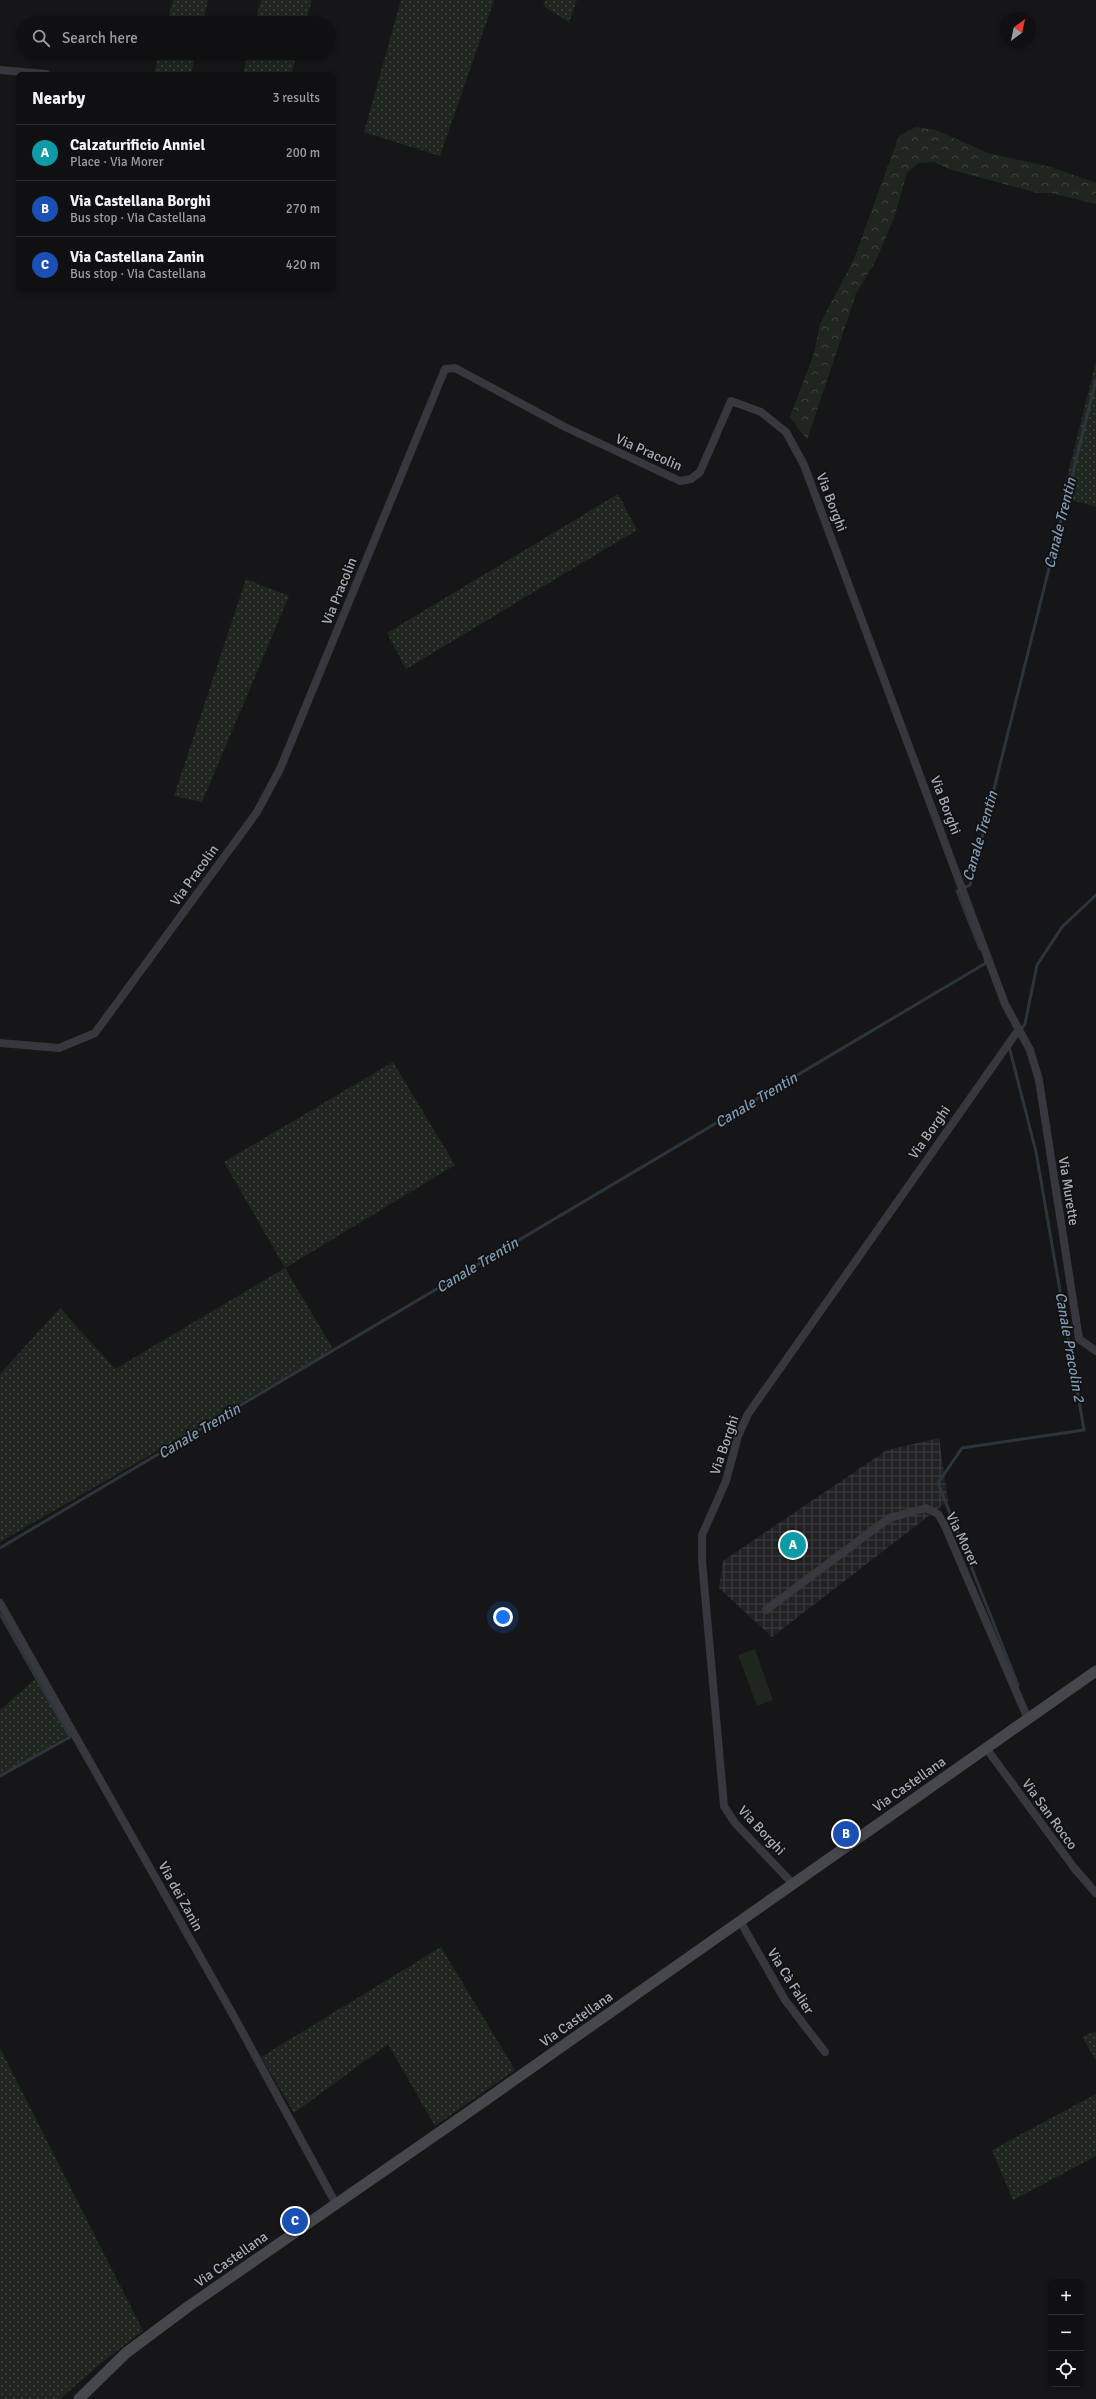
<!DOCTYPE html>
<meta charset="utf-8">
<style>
:root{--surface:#101012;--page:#19191b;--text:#f1f3f6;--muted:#9c9d9f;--line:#303032;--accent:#ea580c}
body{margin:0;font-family:Signika,sans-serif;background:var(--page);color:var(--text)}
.controls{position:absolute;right:12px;bottom:12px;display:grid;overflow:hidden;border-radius:6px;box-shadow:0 2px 6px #0003}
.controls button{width:36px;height:36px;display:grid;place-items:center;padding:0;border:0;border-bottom:1px solid var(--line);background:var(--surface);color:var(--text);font:20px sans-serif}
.compass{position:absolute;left:1000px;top:12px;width:36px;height:36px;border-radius:50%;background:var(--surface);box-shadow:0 2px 6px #0003;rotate:33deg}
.you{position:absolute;left:503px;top:1617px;width:14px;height:14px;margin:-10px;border:3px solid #fff;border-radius:50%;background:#1a73e8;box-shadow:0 0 0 6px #1a73e833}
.badge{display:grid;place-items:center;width:26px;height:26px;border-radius:50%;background:var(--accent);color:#fff;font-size:13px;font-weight:700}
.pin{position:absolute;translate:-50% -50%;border:2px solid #fff;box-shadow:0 1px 4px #0006}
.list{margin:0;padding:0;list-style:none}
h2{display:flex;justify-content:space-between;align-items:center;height:52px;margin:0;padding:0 16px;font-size:17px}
h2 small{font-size:13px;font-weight:400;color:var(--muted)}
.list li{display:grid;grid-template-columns:26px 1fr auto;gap:12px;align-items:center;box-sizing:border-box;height:56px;padding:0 16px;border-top:1px solid var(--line)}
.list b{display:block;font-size:15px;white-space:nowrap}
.list p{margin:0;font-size:13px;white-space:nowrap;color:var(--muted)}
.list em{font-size:13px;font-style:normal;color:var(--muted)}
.icon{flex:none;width:22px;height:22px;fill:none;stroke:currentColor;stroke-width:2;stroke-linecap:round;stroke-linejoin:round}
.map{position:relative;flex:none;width:1096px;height:2399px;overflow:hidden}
.search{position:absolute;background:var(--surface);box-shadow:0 2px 6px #0003;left:16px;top:16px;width:320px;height:44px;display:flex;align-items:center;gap:10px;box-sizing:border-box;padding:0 14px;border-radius:22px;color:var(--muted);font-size:15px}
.panel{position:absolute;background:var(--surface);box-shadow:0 2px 6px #0003;left:16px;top:72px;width:320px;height:220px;border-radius:6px}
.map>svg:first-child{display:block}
.industrial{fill:url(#industrial-grid)}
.grass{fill:url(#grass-dots)}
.forest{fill:url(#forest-crowns)}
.garden{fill:#1e261f}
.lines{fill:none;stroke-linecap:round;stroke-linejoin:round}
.stream{stroke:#2c353c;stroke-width:3}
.street{stroke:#37383d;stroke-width:8}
.secondary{stroke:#45474d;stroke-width:11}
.labels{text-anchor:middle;stroke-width:3.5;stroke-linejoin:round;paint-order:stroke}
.street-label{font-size:14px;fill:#a8adb8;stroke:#111113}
.water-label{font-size:15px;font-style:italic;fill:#7f9bb3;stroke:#111113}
</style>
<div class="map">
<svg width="1096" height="2399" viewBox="0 0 1096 2399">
<defs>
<pattern id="industrial-grid" width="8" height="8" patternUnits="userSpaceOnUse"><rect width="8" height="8" fill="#222225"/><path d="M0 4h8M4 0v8" fill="none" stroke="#3f3f43"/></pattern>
<pattern id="grass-dots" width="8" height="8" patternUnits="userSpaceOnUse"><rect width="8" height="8" fill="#1e261f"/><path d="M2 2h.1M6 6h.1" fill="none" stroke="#3c433d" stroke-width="1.8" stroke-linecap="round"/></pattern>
<pattern id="forest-crowns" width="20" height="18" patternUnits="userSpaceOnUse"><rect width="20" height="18" fill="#1e261f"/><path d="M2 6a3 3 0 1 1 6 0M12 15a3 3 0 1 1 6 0" fill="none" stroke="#3c433d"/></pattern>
</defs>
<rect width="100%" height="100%" fill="#161618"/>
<!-- industrial -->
<polygon class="industrial" points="939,1438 948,1501 772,1637 719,1588 723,1561 887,1450"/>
<!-- grass -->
<g class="grass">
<polygon points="173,0 208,0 203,23 167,23"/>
<polygon points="261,0 312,0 305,23 255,23"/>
<polygon points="401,0 494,0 440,156 364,132"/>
<polygon points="545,0 577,0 569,22 543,6"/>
<polygon points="159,53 196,53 191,74 154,74"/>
<polygon points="248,53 297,53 291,74 243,74"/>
<polygon points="1096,361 1096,507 1062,497"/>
<polygon points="618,494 637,530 406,669 387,633"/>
<polygon points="246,579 289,596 202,802 174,796"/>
<polygon points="393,1062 455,1165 285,1268 333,1349 0,1542 0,1374 60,1308 115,1369 285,1268 224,1162"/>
<polygon points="42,1673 74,1732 0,1776 0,1710"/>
<polygon points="441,1947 515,2070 435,2126 388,2044 294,2113 261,2057"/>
<polygon points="1096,2031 1096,2060 1082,2037"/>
<polygon points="0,2048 143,2331 100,2364 60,2399 0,2399"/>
<polygon points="1096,2094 1096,2156 1013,2200 992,2150"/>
</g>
<!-- forest -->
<polygon class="forest" points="916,127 936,130 988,153 1051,167 1096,183 1096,204 1051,193 1038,193 952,170 933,162 918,163 907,173 894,218 876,260 856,294 807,440 790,417 814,353 820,324 854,259 899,136"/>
<!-- garden -->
<polygon class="garden" points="755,1649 773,1700 757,1706 738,1655"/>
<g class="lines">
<!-- stream -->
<g class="stream">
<polyline points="980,949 957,891 970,885 1096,380"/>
<polyline points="1020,1031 1025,1024 1037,965 1062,927 1096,895"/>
<polyline points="1009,1046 1036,1152 1084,1430 962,1448 938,1483 1018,1685"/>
<polyline points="0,1548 986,963 985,960"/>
<polyline points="0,1614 70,1737 0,1776"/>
</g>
<!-- street -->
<g class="street">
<polyline points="0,70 46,74"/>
<polyline points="0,1043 59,1048 95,1033 257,812 280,769 445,369 455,368 565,427 680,481 691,479 700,472 731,401 761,412 786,432 804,465 1005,1004 1030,1050 1039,1080 1079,1339 1096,1351"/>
<polyline points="0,1603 232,2013 336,2204"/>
<polyline points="766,1610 889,1518 926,1508 938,1514 944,1524 1028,1719"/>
<polyline points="986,1748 1075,1869 1096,1893"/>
<polyline points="793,1884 735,1823 724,1806 702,1561 702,1535 726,1481 738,1436 748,1414 1019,1029"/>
<polyline points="740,1921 785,2000 825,2052"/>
</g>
<!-- secondary -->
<polyline class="secondary" points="79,2399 126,2353 189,2306 463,2116 1096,1671"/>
</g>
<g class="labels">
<!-- street labels -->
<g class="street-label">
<text transform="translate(649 452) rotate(24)" y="5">Via Pracolin</text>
<text transform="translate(832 502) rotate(69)" y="5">Via Borghi</text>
<text transform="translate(339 591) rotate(-68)" y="5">Via Pracolin</text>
<text transform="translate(946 805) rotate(69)" y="5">Via Borghi</text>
<text transform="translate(194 875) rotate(-54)" y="5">Via Pracolin</text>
<text transform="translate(929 1132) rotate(-55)" y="5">Via Borghi</text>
<text transform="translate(1069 1191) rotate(81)" y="5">Via Murette</text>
<text transform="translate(724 1445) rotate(-71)" y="5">Via Borghi</text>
<text transform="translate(963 1539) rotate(64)" y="5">Via Morer</text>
<text transform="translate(909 1784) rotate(-35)" y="5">Via Castellana</text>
<text transform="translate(1050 1814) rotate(54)" y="5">Via San Rocco</text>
<text transform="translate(762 1830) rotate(47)" y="5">Via Borghi</text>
<text transform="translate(181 1896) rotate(61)" y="5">Via dei Zanin</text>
<text transform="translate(791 1981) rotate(58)" y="5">Via Cà Falier</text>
<text transform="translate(576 2019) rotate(-35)" y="5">Via Castellana</text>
<text transform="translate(231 2259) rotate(-35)" y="5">Via Castellana</text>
</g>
<!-- water labels -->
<g class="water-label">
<text transform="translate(1060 523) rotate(-76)" y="5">Canale Trentin</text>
<text transform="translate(980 836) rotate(-74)" y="5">Canale Trentin</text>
<text transform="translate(756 1100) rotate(-31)" y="5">Canale Trentin</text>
<text transform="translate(477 1265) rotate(-31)" y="5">Canale Trentin</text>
<text transform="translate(1070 1347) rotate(80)" y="5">Canale Pracolin 2</text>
<text transform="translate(199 1431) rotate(-31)" y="5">Canale Trentin</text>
</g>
</g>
</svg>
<div class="controls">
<button>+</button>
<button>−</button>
<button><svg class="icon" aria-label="locate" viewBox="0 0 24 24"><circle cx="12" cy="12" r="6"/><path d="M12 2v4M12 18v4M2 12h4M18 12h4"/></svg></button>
</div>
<svg class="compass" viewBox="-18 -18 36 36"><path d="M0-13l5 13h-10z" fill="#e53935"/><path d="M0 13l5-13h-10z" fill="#9c9d9f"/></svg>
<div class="you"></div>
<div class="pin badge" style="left:793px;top:1545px;background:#0f9aa8">A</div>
<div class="pin badge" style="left:846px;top:1834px;background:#1a4fb4">B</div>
<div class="pin badge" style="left:295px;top:2221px;background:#1a4fb4">C</div>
<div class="search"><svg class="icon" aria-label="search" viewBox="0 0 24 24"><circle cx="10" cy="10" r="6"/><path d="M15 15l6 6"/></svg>Search here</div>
<section class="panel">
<h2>Nearby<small>3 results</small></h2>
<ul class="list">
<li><span class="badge" style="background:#0f9aa8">A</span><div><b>Calzaturificio Anniel</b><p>Place · Via Morer</p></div><em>200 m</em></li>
<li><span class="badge" style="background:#1a4fb4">B</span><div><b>Via Castellana Borghi</b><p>Bus stop · Via Castellana</p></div><em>270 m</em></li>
<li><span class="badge" style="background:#1a4fb4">C</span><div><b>Via Castellana Zanin</b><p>Bus stop · Via Castellana</p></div><em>420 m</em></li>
</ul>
</section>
</div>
